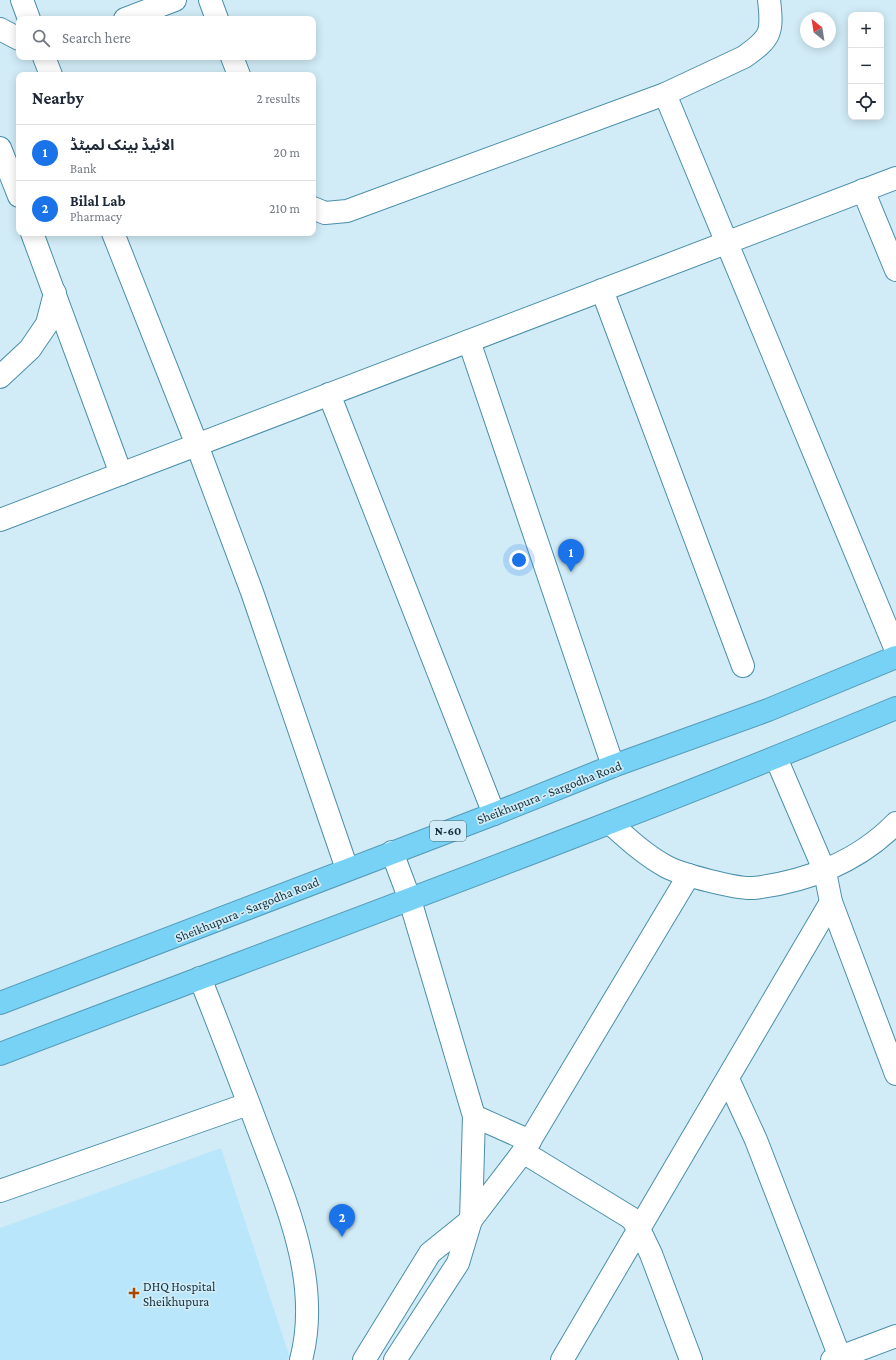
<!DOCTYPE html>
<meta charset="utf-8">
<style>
:root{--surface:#fff;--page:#f2f2f3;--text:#1f2937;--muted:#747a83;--line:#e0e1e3;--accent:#1a73e8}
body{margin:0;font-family:"Crimson Pro","Noto Sans Arabic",serif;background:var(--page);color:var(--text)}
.controls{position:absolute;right:12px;top:12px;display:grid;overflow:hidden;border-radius:8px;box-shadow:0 2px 10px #0003}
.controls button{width:36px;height:36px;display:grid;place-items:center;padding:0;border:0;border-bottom:1px solid var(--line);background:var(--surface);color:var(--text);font:20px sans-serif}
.compass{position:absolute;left:800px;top:12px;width:36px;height:36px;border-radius:50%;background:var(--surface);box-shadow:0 2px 10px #0003;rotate:330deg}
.you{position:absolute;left:519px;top:560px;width:14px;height:14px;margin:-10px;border:3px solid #fff;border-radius:50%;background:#1a73e8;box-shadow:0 0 0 6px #1a73e833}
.badge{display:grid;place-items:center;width:26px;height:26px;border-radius:50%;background:var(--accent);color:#fff;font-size:13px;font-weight:700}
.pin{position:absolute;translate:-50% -33px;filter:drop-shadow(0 1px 2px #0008)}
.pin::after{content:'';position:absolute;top:21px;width:14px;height:12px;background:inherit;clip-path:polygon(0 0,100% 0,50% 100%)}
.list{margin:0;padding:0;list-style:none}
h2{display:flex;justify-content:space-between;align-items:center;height:52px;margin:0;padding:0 16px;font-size:17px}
h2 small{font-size:13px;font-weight:400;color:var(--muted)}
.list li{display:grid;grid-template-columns:26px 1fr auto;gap:12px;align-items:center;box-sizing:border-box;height:56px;padding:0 16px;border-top:1px solid var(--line)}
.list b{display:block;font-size:15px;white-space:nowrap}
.list p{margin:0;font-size:13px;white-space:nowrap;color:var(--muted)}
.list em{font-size:13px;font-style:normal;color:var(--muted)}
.icon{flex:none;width:22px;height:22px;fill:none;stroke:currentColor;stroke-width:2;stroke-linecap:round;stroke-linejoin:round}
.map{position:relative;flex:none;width:896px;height:1360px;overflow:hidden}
.search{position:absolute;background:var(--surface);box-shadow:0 2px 10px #0003;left:16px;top:16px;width:300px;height:44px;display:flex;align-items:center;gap:10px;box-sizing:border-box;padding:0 14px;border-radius:8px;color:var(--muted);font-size:15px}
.panel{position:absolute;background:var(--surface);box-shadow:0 2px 10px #0003;left:16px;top:72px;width:300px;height:164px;border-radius:8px}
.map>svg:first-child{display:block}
.built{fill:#b9e6fa}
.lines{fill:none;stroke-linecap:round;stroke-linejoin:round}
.minor-casing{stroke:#4b8faa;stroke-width:24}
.highway-casing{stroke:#5499b5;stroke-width:24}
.minor{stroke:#fff;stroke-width:22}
.highway{stroke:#77d2f6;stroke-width:22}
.poi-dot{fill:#a84700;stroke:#d1ecf7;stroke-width:1.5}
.labels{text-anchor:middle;stroke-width:3.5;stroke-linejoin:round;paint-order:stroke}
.shield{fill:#d1ecf7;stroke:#4d6874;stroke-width:1}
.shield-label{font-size:12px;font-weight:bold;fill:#14303c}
.street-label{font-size:13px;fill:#14303c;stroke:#d1ecf7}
.poi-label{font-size:13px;fill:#14303c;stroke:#d1ecf7;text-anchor:start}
</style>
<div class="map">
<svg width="896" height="1360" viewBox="0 0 896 1360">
<rect width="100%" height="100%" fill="#d1ecf7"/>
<!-- built -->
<polygon class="built" points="221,1148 290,1358 286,1360 0,1360 0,1228"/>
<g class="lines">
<!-- minor casing -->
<g class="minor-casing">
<g id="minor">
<polyline points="22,0 29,19"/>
<polyline points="210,0 217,19"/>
<polyline points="125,19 175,0"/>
<polyline points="0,29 19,39"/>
<polyline points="44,57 51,75"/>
<polyline points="232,57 239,75"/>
<polyline points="665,94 896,650"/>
<polyline points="0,148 19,196"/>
<polyline points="863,190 896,270"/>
<path d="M313,208l12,5 22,-2 318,-117 79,-37c27,-19 29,-24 25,-57"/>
<polyline points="32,233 121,474"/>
<polyline points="113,233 197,445 252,592 347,869"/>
<polyline points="602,290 743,666"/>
<polyline points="469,341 613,766"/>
<polyline points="0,377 30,349 47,324 55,293"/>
<polyline points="329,394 494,814"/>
<polyline points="0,520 896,178"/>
<polyline points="776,758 825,872 831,902 896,1074"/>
<path d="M610,823c18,16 36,33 57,44 16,8 69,22 86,21 53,-6 105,-26 143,-65"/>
<polyline points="392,852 410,900 474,1116 471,1220 458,1263 395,1360"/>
<path d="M200,978c20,50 39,100 58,150 27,73 64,153 43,232"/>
<polyline points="728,1079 756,1140 841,1360"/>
<polyline points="474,1116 530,1141"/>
<polyline points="523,1152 631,1218 639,1229 651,1254 691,1360"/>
<polyline points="0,1191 248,1104"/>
<polyline points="364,1360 430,1253 471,1220 523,1152 689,875"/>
<polyline points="562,1360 831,902"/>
<polyline points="832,1360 896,1336"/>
</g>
</g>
<!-- highway casing -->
<g class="highway-casing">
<g id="highway">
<polyline points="0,1003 494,814 613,766 768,710 896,657"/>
<path d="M0,1054c299,-114 600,-223 896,-346"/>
</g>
</g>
<!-- minor -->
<use href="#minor" class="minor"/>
<!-- highway -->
<use href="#highway" class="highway"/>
</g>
<!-- markers -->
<path class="poi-dot" d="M132 1287h4v4h4v4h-4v4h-4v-4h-4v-4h4z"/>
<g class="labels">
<!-- shield labels -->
<rect class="shield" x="430" y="821" width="36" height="20" rx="3"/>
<g class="shield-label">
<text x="448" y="835">N-60</text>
</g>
<!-- street labels -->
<g class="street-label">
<text transform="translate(549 792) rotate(-21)" y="5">Sheikhupura - Sargodha Road</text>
<text transform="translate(247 909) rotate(-22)" y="5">Sheikhupura - Sargodha Road</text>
</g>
<!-- poi labels -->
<g class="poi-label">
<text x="143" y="1291">DHQ Hospital<tspan x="143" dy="15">Sheikhupura</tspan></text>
</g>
</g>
</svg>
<div class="controls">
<button>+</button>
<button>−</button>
<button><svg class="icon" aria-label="locate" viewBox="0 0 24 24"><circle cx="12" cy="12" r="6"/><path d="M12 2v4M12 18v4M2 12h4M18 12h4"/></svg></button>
</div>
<svg class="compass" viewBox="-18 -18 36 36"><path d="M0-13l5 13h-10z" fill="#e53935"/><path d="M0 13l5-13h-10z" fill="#747a83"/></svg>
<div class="you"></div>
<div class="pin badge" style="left:571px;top:572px">1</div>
<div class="pin badge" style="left:342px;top:1237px">2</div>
<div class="search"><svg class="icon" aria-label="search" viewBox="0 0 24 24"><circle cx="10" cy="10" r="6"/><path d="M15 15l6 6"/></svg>Search here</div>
<section class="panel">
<h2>Nearby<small>2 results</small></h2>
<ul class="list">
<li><span class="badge">1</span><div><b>الائیڈ بینک لمیٹڈ</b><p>Bank</p></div><em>20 m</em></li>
<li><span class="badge">2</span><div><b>Bilal Lab</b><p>Pharmacy</p></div><em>210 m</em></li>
</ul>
</section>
</div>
